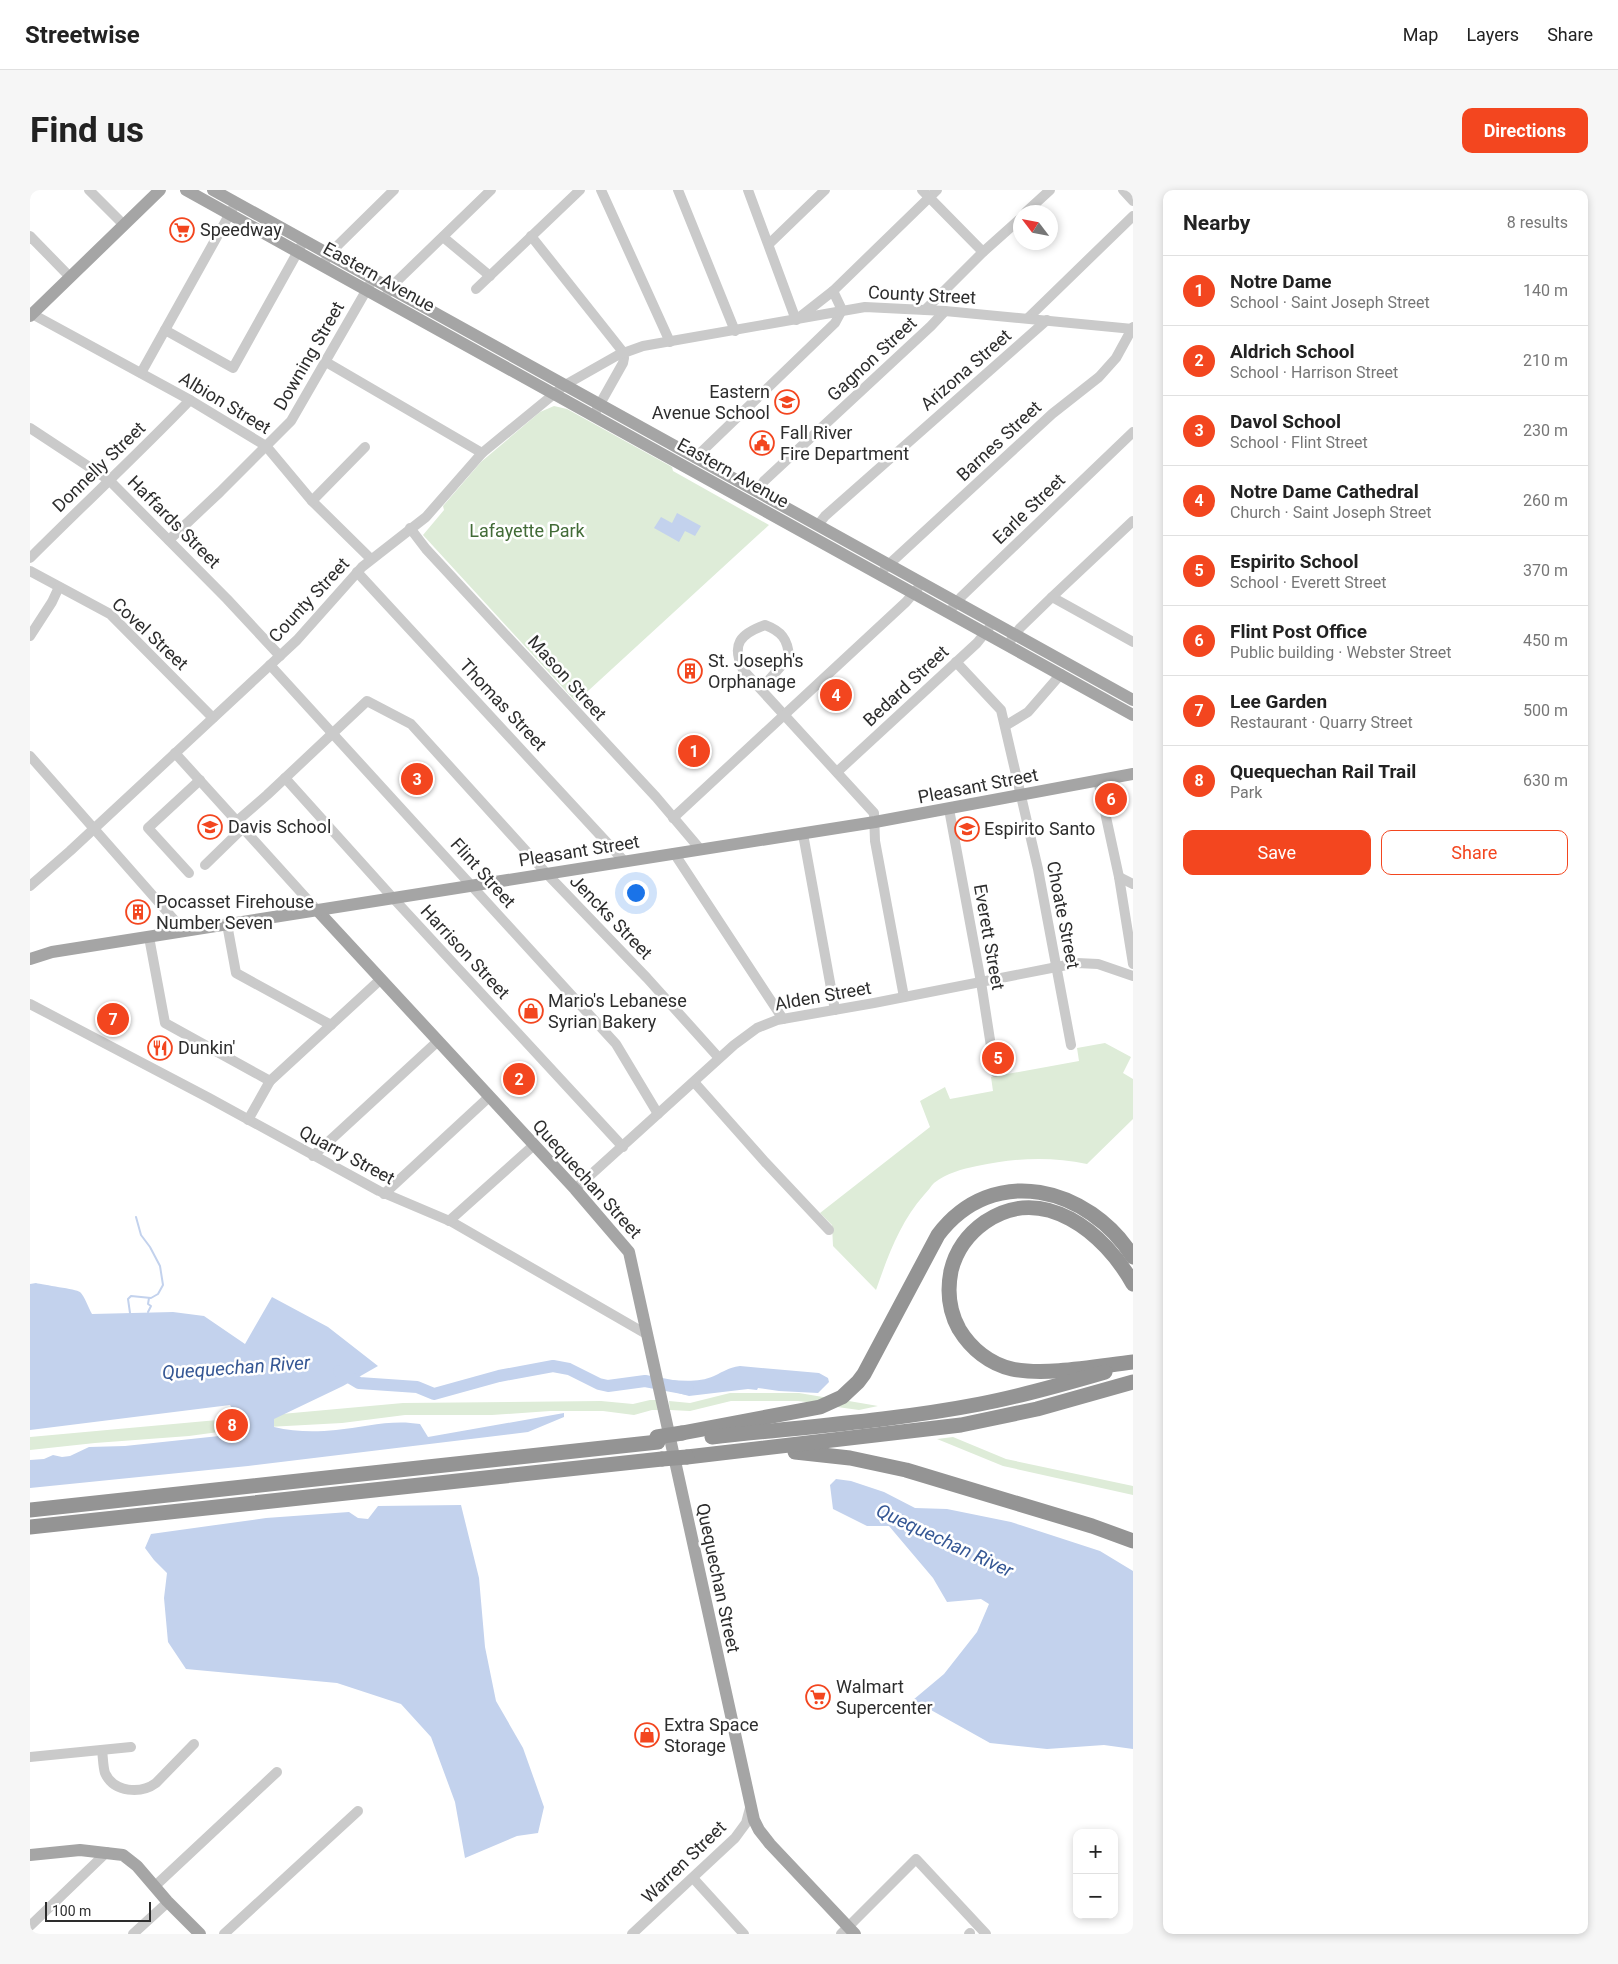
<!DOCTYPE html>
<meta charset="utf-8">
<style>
:root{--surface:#fff;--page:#f6f6f6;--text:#222;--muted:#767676;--line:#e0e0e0;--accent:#f3461f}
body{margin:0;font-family:Roboto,sans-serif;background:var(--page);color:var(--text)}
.controls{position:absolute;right:15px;bottom:15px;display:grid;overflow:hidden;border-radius:10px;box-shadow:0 2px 8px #0003}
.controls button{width:45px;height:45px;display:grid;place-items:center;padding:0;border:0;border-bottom:1px solid var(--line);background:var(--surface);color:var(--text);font:25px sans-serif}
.compass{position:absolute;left:983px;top:15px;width:45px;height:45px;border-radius:50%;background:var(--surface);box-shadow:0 2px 8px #0003;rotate:302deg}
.scale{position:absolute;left:15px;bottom:12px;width:106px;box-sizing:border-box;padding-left:5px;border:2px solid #2d2d2d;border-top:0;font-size:14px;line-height:18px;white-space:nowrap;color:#2d2d2d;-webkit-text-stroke:4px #fff;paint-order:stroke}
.you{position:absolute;left:605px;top:702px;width:18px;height:18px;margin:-12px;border:4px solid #fff;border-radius:50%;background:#1a73e8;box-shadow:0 0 0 8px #1a73e833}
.badge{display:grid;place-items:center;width:32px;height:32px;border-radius:50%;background:var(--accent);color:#fff;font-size:16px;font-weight:700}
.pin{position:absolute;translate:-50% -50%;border:2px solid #fff;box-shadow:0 1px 5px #0006}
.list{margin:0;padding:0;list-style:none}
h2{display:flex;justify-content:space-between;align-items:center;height:65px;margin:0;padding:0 20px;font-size:21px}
h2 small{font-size:16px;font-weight:400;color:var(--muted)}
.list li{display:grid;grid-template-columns:32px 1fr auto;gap:15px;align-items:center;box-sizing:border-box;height:70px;padding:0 20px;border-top:1px solid var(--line)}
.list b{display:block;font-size:19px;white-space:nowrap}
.list p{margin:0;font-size:16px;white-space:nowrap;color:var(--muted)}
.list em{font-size:16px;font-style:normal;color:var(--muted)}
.actions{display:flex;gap:10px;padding:15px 20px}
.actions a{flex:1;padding:11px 0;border:1px solid var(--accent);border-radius:10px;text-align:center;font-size:18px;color:var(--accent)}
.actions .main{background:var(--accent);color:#fff}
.map{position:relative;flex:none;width:1103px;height:1744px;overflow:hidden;border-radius:10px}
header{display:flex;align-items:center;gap:30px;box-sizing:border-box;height:70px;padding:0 25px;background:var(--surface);border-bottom:1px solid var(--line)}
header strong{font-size:24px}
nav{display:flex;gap:28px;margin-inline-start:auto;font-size:18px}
.intro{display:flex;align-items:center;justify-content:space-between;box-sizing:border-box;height:120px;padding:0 30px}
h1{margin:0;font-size:35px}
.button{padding:12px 22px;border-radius:10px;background:var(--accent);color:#fff;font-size:18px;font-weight:700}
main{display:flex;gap:30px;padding:0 30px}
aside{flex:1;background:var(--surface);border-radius:10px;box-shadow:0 2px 8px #0003}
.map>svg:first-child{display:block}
.green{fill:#deecd8}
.water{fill:#c3d2ed}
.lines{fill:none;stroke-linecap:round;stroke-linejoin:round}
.stream{stroke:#c3d2ed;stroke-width:2}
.river{stroke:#c3d2ed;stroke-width:12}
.minor{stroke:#cacaca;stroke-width:10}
.major{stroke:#a5a5a5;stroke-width:12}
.highway{stroke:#949494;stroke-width:15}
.highway-bridge{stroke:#949494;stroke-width:15}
.labels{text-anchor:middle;stroke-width:5;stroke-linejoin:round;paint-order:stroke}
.poi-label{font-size:18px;fill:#2d2d2d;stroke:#fff;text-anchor:start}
.street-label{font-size:18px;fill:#2d2d2d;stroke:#fff}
.park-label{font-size:18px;fill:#426b37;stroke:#fff}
.water-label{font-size:19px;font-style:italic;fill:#355794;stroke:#fff}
</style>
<header>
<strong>Streetwise</strong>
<nav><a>Map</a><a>Layers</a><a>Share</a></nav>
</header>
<div class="intro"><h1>Find us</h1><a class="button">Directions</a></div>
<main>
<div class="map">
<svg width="1103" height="1744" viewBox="0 0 1103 1744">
<rect width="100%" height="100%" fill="#fff"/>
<!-- green -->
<g class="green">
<polygon points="524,216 537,219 642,277 643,281 739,335 546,512 393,345 414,320 413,316 451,272 510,222"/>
<path d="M1075,853l26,14 -8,16 10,6v40l-46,45c-37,-8 -73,-6 -110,2 -15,3 -30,7 -43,17 -3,3 -6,8 -10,12 -24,27 -36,61 -48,95l-43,-44 -1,-21 -12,-12 110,-86 -10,-26 25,-14 5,12 43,-8 -2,-14 88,-16 -2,-13z"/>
<polygon points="700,1203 769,1203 805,1209 793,1214 768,1211 701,1211 660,1221 640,1220 639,1211 660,1213"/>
<polygon points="620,1210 627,1210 629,1220 622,1220 604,1225 573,1221 520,1221 462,1225 375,1225 312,1233 218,1238 159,1246 65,1253 0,1260 0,1247 373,1213 571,1211 603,1214"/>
<polygon points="813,1210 848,1216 829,1220 800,1216"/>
<polygon points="923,1247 976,1269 1103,1296 1103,1305 973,1276 907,1249"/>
</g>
<!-- water -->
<g class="water">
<polygon points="647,323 671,336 665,346 655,341 649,352 624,338 631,327 642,333"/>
<path d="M6,1093c7,2 40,6 44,9 5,5 8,15 12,22l81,-2 31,4 41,28 27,-47 56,30 50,39 -35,20 -69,33v8c20,5 42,5 62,3 28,-3 56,-11 84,-6l8,13 136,-24v4l-36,15 -280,34 -218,22v-28l14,-1 9,-4 9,2 8,-1 19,-9 36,-1 113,-12 4,-4 -1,-8 -11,-17 -200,25v-146z"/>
<path d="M710,1176l79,7 9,5 1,4 -11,11 -39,-2 -21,-3 -1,2 -9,-1 -59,7 -18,-5v-11c14,1 30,2 43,-4 11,-5 13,-8 26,-10z"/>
<polygon points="806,1289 821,1291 854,1302 885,1318 917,1319 981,1332 1070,1361 1103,1381 1103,1559 1074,1555 1017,1559 960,1553 883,1510 914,1484 947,1442 959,1414 951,1409 917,1412 903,1388 859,1336 837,1336 803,1319 800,1295"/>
<polygon points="431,1315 449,1388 455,1457 466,1511 493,1558 514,1617 508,1643 487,1646 435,1668 425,1612 401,1547 371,1514 307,1493 156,1479 138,1452 134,1408 137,1383 124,1370 115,1358 121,1344 236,1328 319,1322 328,1328 338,1329 348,1316"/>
</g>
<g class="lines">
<!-- stream -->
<g class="stream">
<polyline points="118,1122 121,1116 118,1114 119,1108"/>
<polyline points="100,1123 98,1109 101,1106 121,1108 128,1104 133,1095 130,1076 120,1057 111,1045 106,1027"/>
</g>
<!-- river -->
<polyline class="river" points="309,1181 329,1193 387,1197 404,1204 469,1186 523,1176 539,1179 569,1194 578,1196 615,1191 658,1199"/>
<!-- minor -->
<g class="minor">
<polyline points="59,0 94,35"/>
<polyline points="571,0 640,152"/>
<polyline points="648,0 705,141"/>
<polyline points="718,0 766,130 803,101 907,0"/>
<polyline points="892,0 953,62"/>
<polyline points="1093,0 1103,11"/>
<polyline points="996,22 1020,0"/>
<polyline points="0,46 40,87"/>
<polyline points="501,46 593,162"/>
<polyline points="413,47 460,86"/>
<polyline points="739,54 795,0"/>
<polyline points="295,71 305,58 364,0"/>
<polyline points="446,99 550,0"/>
<polyline points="357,104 366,92 461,0"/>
<polyline points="895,120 953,62 991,28"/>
<polyline points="2,124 160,210 236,256 282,311 341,369"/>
<polyline points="998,128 1103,26"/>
<polyline points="135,140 203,178 271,56"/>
<polyline points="296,172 452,263"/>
<polyline points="111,183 203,18"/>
<polyline points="566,221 593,173 594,168 593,162"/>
<polyline points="0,238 79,290 197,409 250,466"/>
<polyline points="665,268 805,133 812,120 803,101"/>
<polyline points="727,302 734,291 901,136 915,121"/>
<polyline points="282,311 335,257"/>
<polyline points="788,335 795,326 1017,130"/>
<polyline points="380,338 396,359 626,607 670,659"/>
<polyline points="139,350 190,302 261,231 340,94"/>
<path d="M0,368c53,-53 108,-104 160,-158"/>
<polyline points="855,378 1022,224 1069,187 1086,168 1103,137"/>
<polyline points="0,381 80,424 183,528"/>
<polyline points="327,382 594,671"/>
<polyline points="1022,407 1103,452"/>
<polyline points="923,417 932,406 1103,242"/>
<polyline points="0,446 22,412 29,397"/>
<polyline points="981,450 990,438 1022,407 1103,331"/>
<polyline points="926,472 971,520 1008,679 1041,855"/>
<polyline points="240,475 586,854 628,924"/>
<path d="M731,499l28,-32c-1,-18 -8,-26 -24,-32 -25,9 -34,19 -22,45l131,143 1,28 29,156"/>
<polyline points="975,536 998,522 1031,484"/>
<polyline points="145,563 287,720"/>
<polyline points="0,566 154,741"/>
<polyline points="807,582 947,453 959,438"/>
<polyline points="255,588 363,708 593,957"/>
<polyline points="1068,590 1089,687 1103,774"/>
<polyline points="919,619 951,792 965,882"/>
<polyline points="643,628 876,412 888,398"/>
<polyline points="207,631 237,605 337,511 381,534 517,684 617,788 689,868"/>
<polyline points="773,644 805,820"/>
<polyline points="644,663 753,829"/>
<polyline points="175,675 213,638"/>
<polyline points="159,683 118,638 170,590"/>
<polyline points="1089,687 1103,694"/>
<polyline points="0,696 40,661 267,450 332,377 396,327 452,263 535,195 588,165 613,156 835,117 915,121 1103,139"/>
<polyline points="197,734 206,783 301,835"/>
<polyline points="119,747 135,833 240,891"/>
<polyline points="0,814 179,908 349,1001 422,1032 618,1145"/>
<polyline points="664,892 735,972 799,1040"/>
<polyline points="218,930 240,891 351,789"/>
<polyline points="283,966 408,851"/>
<polyline points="545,999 704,855 727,838 747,830 844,813 1047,773 1068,774 1103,786"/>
<polyline points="354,1004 459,907"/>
<polyline points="419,1031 504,955"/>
<path d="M72,1560c1,7 1,17 3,23 9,20 36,21 51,10l38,-39"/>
<polyline points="0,1567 101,1557"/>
<polyline points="663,1688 714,1744"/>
<polyline points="125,1696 247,1582"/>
<polyline points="0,1736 77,1662"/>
<polyline points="103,1744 138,1712"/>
<polyline points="194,1744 328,1621"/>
<polyline points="602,1744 705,1648 716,1633 720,1618"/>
<polyline points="811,1744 886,1669 956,1744"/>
<polyline points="939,1744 940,1743"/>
</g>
<!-- major -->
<g class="major">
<polyline points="156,0 1103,525"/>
<polyline points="183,0 1103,510"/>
<polyline points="0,126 130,0"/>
<polyline points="287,720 545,999 599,1062 724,1630 729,1640 740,1654 825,1744"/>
<polyline points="0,769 22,762 845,632 1103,584"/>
<polyline points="0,1665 50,1660 93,1665 107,1676 137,1711 170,1744"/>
</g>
<!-- highway -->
<g class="highway">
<path d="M1103,1094c-28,-51 -90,-102 -148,-62 -17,12 -29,28 -34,49 -4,20 -2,40 8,58 12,20 31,35 53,40 34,7 86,-3 121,-7"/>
<path d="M652,1243l138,-26 22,-10 16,-15 6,-8 74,-139c55,-73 151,-48 195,22"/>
<path d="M682,1247c89,-10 180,-16 268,-33 42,-8 84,-20 125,-32"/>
<polyline points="765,1262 820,1268 876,1280 1062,1336 1103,1351"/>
<polyline points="657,1267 931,1235 1007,1219 1103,1192"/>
<polyline points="0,1320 628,1252"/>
<polyline points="0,1337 632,1269"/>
</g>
<!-- highway-bridge -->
<g class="highway-bridge">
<polyline points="627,1247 652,1243"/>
<polyline points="632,1269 657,1267"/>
</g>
</g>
<!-- icons -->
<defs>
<g id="supermarket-ring" transform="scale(1.25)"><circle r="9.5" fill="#fff" stroke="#f3461f" stroke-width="1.5"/><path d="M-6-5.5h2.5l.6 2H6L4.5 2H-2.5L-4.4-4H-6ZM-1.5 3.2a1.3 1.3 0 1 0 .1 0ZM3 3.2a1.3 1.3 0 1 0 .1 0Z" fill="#f3461f"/></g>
<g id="school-ring" transform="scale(1.25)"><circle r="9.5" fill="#fff" stroke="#f3461f" stroke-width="1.5"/><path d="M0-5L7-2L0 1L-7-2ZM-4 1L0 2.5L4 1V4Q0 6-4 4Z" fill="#f3461f"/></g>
<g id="civic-ring" transform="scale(1.25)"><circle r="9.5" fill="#fff" stroke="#f3461f" stroke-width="1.5"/><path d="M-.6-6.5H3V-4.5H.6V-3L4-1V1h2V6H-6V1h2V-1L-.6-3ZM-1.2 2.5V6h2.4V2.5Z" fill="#f3461f"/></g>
<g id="building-ring" transform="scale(1.25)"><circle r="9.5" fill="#fff" stroke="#f3461f" stroke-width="1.5"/><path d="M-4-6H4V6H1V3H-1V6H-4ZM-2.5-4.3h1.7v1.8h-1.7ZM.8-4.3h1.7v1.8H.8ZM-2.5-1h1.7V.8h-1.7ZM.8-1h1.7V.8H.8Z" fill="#f3461f"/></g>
<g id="shop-ring" transform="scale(1.25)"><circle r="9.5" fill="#fff" stroke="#f3461f" stroke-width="1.5"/><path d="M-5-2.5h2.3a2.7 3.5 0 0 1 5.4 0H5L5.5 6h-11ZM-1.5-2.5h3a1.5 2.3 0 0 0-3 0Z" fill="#f3461f"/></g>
<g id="restaurant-ring" transform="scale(1.25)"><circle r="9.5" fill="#fff" stroke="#f3461f" stroke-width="1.5"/><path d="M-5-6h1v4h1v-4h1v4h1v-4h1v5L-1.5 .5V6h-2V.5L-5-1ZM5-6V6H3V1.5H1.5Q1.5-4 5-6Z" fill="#f3461f"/></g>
</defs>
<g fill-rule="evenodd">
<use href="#supermarket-ring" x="152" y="40"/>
<use href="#school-ring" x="757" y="212"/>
<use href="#civic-ring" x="732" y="253"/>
<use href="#building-ring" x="660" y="481"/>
<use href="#school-ring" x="180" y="637"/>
<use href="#school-ring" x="937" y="639"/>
<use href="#building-ring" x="108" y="722"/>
<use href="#shop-ring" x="501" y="821"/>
<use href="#restaurant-ring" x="130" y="858"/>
<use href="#supermarket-ring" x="788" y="1507"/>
<use href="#shop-ring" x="617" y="1545"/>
</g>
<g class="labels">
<!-- poi labels -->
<g class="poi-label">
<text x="170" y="46">Speedway</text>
<text x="740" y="208" text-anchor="end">Eastern<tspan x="740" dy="21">Avenue School</tspan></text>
<text x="750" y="249">Fall River<tspan x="750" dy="21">Fire Department</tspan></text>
<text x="678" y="477">St. Joseph's<tspan x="678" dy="21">Orphanage</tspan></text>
<text x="198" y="643">Davis School</text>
<text x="954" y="645">Espirito Santo</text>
<text x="126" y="718">Pocasset Firehouse<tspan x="126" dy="21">Number Seven</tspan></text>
<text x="518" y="817">Mario's Lebanese<tspan x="518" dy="21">Syrian Bakery</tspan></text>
<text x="148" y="864">Dunkin'</text>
<text x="806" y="1503">Walmart<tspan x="806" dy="21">Supercenter</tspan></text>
<text x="634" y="1541">Extra Space<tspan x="634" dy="21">Storage</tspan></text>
</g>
<!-- street labels -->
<g class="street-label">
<text transform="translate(349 87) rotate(29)" y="6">Eastern Avenue</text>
<text transform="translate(892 105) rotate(3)" y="6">County Street</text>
<text transform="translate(279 166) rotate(-60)" y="6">Downing Street</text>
<text transform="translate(842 169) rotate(-43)" y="6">Gagnon Street</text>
<text transform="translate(936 180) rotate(-41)" y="6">Arizona Street</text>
<text transform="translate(195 213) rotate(31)" y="6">Albion Street</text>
<text transform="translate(969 251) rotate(-43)" y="6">Barnes Street</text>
<text transform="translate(69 277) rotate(-44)" y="6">Donnelly Street</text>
<text transform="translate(703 283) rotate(29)" y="6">Eastern Avenue</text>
<text transform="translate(999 319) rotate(-44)" y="6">Earle Street</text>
<text transform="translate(144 332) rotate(45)" y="6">Haffards Street</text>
<text transform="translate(279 410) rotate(-47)" y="6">County Street</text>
<text transform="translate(120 444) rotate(43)" y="6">Covel Street</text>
<text transform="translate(537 488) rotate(48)" y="6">Mason Street</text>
<text transform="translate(876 496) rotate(-43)" y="6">Bedard Street</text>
<text transform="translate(473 515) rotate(47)" y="6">Thomas Street</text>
<text transform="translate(948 596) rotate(-11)" y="6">Pleasant Street</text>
<text transform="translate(549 661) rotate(-9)" y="6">Pleasant Street</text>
<text transform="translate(453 683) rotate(48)" y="6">Flint Street</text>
<text transform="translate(1033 725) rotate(79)" y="6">Choate Street</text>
<text transform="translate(581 727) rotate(46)" y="6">Jencks Street</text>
<text transform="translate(959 747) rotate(80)" y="6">Everett Street</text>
<text transform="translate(435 762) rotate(47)" y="6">Harrison Street</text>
<text transform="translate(793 806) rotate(-10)" y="6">Alden Street</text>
<text transform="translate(317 965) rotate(28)" y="6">Quarry Street</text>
<text transform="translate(557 989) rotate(48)" y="6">Quequechan Street</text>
<text transform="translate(688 1388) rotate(78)" y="6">Quequechan Street</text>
<text transform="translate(654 1672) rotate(-44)" y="6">Warren Street</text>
</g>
<!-- park labels -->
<g class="park-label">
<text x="497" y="347">Lafayette Park</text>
</g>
<!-- water labels -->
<g class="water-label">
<text transform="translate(206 1177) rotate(-4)" y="7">Quequechan River</text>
<text transform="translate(915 1350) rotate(25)" y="7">Quequechan River</text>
</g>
</g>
</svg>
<div class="controls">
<button>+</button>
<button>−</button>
</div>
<svg class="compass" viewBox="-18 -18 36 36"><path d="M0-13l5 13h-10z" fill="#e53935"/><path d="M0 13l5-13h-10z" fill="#767676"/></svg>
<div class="scale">100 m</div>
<div class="you"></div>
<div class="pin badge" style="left:664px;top:561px">1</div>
<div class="pin badge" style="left:489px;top:889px">2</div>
<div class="pin badge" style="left:387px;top:589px">3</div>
<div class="pin badge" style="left:806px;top:505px">4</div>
<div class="pin badge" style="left:968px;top:868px">5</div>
<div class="pin badge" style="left:1081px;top:609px">6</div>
<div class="pin badge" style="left:83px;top:829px">7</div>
<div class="pin badge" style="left:202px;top:1235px">8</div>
</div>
<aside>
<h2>Nearby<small>8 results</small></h2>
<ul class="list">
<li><span class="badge">1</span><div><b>Notre Dame</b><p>School · Saint Joseph Street</p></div><em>140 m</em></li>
<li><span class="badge">2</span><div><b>Aldrich School</b><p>School · Harrison Street</p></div><em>210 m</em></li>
<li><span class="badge">3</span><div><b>Davol School</b><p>School · Flint Street</p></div><em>230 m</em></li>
<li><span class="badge">4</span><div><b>Notre Dame Cathedral</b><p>Church · Saint Joseph Street</p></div><em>260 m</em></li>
<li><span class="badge">5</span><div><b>Espirito School</b><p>School · Everett Street</p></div><em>370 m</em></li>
<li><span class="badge">6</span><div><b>Flint Post Office</b><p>Public building · Webster Street</p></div><em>450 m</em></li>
<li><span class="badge">7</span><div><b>Lee Garden</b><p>Restaurant · Quarry Street</p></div><em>500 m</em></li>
<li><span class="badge">8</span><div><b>Quequechan Rail Trail</b><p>Park</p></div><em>630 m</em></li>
</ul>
<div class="actions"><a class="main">Save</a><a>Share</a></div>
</aside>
</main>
